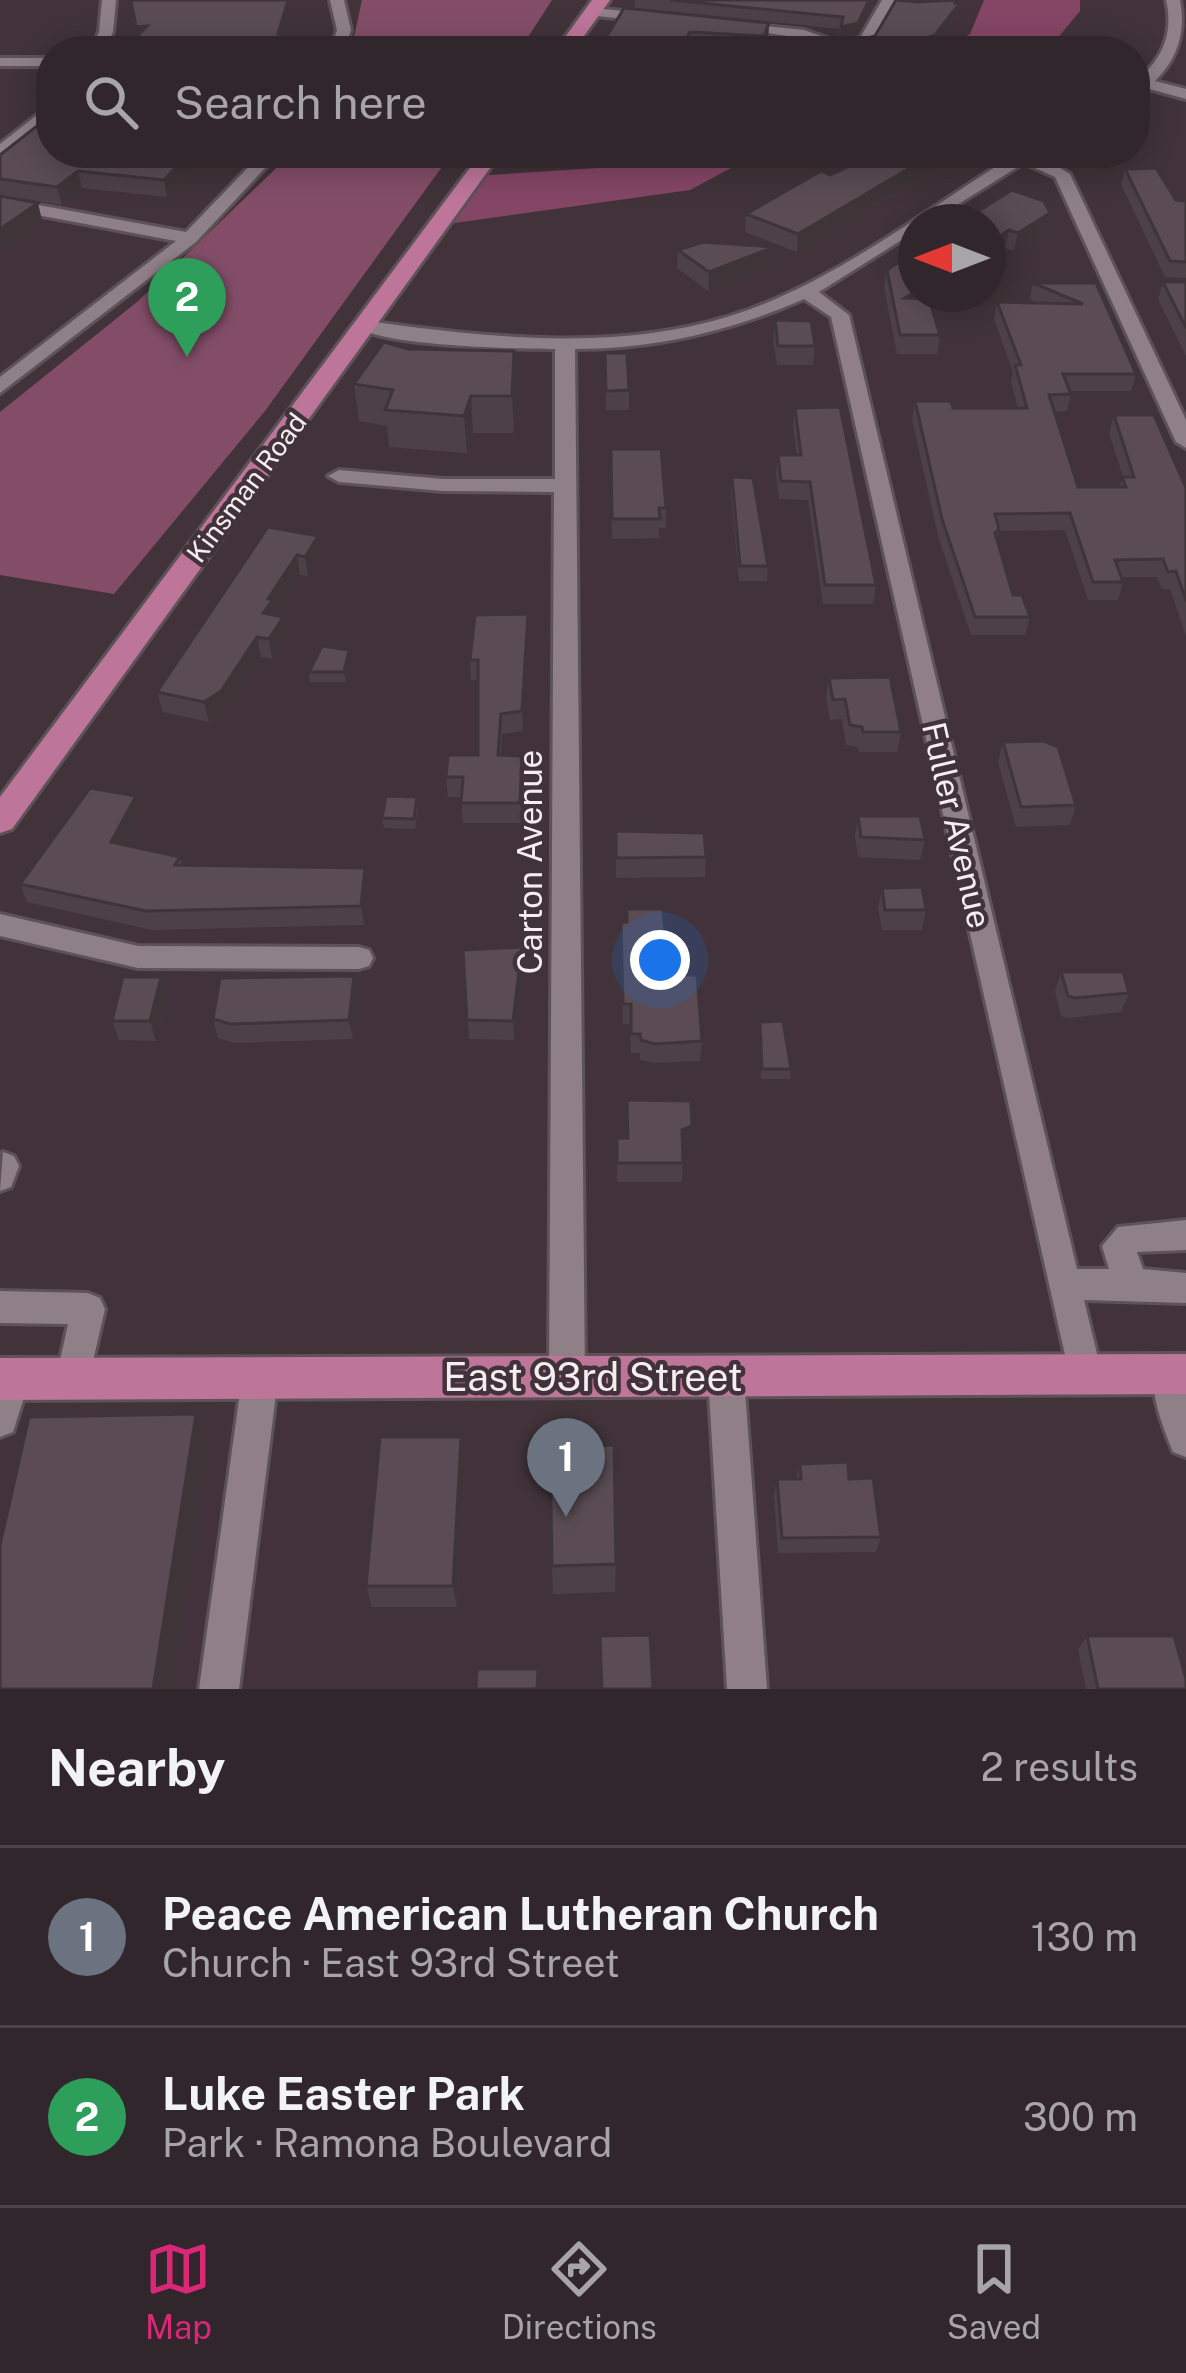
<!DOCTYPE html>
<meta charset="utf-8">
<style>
:root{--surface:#31262b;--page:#392e33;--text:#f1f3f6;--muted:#a8a5a9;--line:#4c4347;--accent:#db2777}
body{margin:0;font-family:"Public Sans",sans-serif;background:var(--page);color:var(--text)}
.compass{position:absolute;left:898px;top:204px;width:108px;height:108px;border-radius:50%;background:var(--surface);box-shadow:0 6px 30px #0003;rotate:270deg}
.you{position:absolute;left:660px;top:960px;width:42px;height:42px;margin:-30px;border:9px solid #fff;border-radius:50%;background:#1a73e8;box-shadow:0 0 0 18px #1a73e833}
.badge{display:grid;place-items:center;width:78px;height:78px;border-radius:50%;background:var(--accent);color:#fff;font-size:39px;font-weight:700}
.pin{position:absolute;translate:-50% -99px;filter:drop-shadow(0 3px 6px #0008)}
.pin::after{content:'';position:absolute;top:63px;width:42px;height:36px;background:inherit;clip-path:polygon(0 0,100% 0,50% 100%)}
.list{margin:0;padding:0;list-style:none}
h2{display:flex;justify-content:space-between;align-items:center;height:156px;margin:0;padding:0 48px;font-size:51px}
h2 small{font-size:39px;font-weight:400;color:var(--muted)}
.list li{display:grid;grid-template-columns:78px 1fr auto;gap:36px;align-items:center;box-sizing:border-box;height:180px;padding:0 48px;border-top:3px solid var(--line)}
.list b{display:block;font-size:45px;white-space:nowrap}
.list p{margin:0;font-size:39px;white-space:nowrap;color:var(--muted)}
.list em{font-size:39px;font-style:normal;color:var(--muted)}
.icon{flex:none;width:66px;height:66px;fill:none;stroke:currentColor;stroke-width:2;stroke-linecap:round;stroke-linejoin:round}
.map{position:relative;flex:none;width:1186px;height:1689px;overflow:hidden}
.search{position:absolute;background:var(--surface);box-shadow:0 6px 30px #0003;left:36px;right:36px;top:36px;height:132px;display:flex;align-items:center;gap:30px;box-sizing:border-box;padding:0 42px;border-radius:48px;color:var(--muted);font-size:45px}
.sheet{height:516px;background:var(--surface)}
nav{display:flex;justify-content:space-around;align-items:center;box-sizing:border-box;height:168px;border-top:3px solid var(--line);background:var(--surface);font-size:33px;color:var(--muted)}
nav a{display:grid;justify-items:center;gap:6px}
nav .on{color:var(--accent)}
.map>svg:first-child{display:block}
.green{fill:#834d68}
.forest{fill:#854666}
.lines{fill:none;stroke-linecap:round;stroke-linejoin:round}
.minor-casing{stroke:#5d5257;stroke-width:6}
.major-casing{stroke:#5d5257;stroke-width:6}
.minor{fill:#8f8087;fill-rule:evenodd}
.major{fill:#bd769a;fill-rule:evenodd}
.wall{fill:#4d4147}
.shaded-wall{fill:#3f3539}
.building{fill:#5a4c52;stroke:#3f3539;stroke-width:3}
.labels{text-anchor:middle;stroke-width:9;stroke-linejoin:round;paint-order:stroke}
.far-street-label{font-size:27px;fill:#f6edf1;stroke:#413339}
.street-label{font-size:33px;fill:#f6edf1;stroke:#413339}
.near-street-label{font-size:39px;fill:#f6edf1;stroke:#413339}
</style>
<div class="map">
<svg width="1186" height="1689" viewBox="0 0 1186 1689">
<rect width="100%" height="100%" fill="#413339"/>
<!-- green -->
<g class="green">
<polygon points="362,0 552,0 519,51 351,51"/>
<polygon points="292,153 452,153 265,411 114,594 0,575 0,412 137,302"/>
</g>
<!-- forest -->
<g class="forest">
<polygon points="984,0 1080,0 1080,11 1047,51 944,51 970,34"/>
<polygon points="608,153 759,153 690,190 440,225 475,176 598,168"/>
</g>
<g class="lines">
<!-- minor casing -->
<g class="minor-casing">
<g id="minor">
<polygon points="102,0 116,0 113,32 104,51 90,51 99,32"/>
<polygon points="330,0 344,0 351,30 344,51 330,51 337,30"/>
<polygon points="882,0 896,0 870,44 835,51 801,38 727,27 734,23 804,30 838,42 860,38"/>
<path d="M1166,0h14c6,32 -2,58 -25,81l31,8v10l-40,-11 -11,6v-12c27,-22 39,-48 31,-82z"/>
<polygon points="593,8 654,14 661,18 654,22 588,15 586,12"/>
<rect x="0" y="58" width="51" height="8"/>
<polygon points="51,104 51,117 0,157 0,144"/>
<polygon points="262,153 279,153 196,242 0,393 0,377 176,241 0,208 0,198 186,232"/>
<path d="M1017,153h19l34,21 116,246v28l-10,-6 -121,-265 -31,-14 -94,59h-14v9l-97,61 30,23 228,954h32l-7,-23 16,-19 68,-7v30l-49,2 6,17 43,4v30l-102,-3 18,74 -6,12 -12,5 -12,-5 -241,-1069 -27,-18c-73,32 -149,50 -229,50l10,1028 -6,12 -12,5 -12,-5 -6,-12 5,-885 -111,-1 -104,-9 -11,-6 11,-6 104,9h112v-130c-38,0 -171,-3 -198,-22l10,-6c125,17 259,33 381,-11 94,-34 184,-104 269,-157z"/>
<polygon points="0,914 138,946 359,947 369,950 373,958 369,966 359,969 138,968 0,936"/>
<polygon points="3,1152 14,1156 19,1166 11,1187 0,1191"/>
<polygon points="0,1291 88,1293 100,1298 105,1309 86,1391 74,1396 62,1391 56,1379 68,1324 0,1323"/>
<path d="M1169,1357l12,5 5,11v84l-13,-5c-10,-24 -27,-67 -16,-90z"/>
<polygon points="726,1359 738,1364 744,1376 767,1689 727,1689 708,1376 714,1364"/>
<polygon points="260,1361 272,1366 278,1378 239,1689 199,1689 242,1378 248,1366"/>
<polygon points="12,1362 24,1367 30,1379 13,1432 0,1437 0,1367"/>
</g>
</g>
<!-- major casing -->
<g class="major-casing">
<g id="major">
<polygon points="592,0 610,0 573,51 555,51"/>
<polygon points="481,153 501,153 12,829 0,833 0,797"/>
<polygon points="1186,1354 1186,1394 0,1400 0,1358"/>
</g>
</g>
<!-- minor -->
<use href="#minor" class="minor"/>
<!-- major -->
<use href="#major" class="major"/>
</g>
<!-- wall -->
<g class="wall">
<polygon points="635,0 873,0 857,34 839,38 840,29 635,8"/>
<polygon points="958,3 960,3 958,14 934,46 920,51 830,51 830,47 875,36"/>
<polygon points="624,8 769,23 768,39 763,51 689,48 687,51 598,51"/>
<polygon points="208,153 167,197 82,188 62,205 0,195 0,155"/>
<polygon points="878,153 962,153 797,252 745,232 746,214"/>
<polygon points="1125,169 1176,200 1186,201 1186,278 1165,277 1121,184"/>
<polygon points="1050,213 1046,231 1014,251 1005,248 988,222"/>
<polygon points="774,247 772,265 708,291 677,268 678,250"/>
<polygon points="887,270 922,299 940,335 937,354 897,354 884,288"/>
<polygon points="1163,282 1186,282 1186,356 1158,299"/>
<polygon points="1033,283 1096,283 1136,374 1131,391 1070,391 1071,394 1067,411 1054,412 1078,487 1119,487 1123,477 1109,433 1114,415 1186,488 1186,636 1170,589 1162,589 1157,577 1121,577 1123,582 1118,600 1088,600 1065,530 999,531 997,540 1013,595 1030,617 1025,635 971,635 938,536 912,419 915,401 953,408 1018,408 1011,382 1013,372 994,319 997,302 1038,303 1030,299"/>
<polygon points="775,320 815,346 813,365 777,365 773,339"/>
<polygon points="605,353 629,390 629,410 606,410"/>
<polygon points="354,384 516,388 514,433 473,433 467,453 389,447 387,426 359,421"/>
<polygon points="795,408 876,585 873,604 823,604 808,500 779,499 776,474 778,455 797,455 793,426"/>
<polygon points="611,449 666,508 666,528 659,528 659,538 612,539"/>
<polygon points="732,477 768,566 767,581 739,581 731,492"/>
<polygon points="268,527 321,556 308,576 300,575 275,614 287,637 272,659 261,657 225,711 209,722 163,712 157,692"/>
<polygon points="528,614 529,634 523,731 502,734 501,755 523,776 521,823 463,823 461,797 448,797 446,777 478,755 478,680 471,680 470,660"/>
<polygon points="350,660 346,682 310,682 309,672"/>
<polygon points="829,678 901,732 897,752 859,752 858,747 846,745 842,719 830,720 826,698"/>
<polygon points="1003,742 1076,805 1070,825 1016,827 998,762"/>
<polygon points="136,796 141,815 125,845 180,857 182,865 367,886 364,925 152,930 27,902 20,884"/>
<polygon points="418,807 415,829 384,828 382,818"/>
<polygon points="858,816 925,840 920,860 858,857 855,836"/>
<polygon points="616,831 706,857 705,877 616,878"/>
<polygon points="882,888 926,910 922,930 882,930 878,908"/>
<polygon points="621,922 669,974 702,1041 700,1061 654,1063 640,1060 640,1053 631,1053 630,1024 623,1024"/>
<polygon points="463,950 523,967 514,1040 469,1039"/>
<polygon points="1061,972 1129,993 1121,1012 1069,1018 1061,1016 1055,991"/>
<polygon points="354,976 358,996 353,1039 235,1043 218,1038 213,1019"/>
<polygon points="161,977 167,997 156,1041 119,1040 112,1021"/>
<polygon points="760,1022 791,1069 790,1079 761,1079"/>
<polygon points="627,1100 692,1126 691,1145 683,1148 682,1182 617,1182 617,1138 627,1138"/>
<polygon points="461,1437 465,1461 457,1607 372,1607 366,1586"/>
<polygon points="800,1464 849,1479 881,1537 876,1552 778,1553 774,1495 777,1479 796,1479"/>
<polygon points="616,1564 615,1592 553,1594 552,1566"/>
<polygon points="1087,1636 1186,1689 1086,1689 1078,1650"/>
</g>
<!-- shaded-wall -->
<g class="shaded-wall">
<polygon points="288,0 290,13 283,40 284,51 272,51"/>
<polygon points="869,0 873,0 857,34 839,38 841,27"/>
<polygon points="956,0 959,0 955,10 960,3 958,14 934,46 920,51 892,51"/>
<polygon points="769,23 768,39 763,51 764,36"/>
<polygon points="690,32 689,48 687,51 679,51"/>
<polygon points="190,153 208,153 167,197 164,180"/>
<polygon points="935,153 962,153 797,252 798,234"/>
<polygon points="78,171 82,188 62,205 57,187"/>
<polygon points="38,203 42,220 0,250 0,229"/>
<polygon points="1050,213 1046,231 1014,251 1018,233"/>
<polygon points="1009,230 1005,248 988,260 988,244"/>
<polygon points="774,247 772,265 708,291 709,272"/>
<polygon points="916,291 916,294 923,294 921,304 905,298"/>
<polygon points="514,351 516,388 514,433 512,396"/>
<polygon points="471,396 473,433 467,453 464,416"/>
<polygon points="318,536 321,556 308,576 305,557"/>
<polygon points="297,555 300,575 275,614 276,620 263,613 268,599"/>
<polygon points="528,614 529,634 523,731 522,711"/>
<polygon points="283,617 287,637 272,659 269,639"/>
<polygon points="257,637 261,657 225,711 209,722 204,702"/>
<polygon points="349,650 350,660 346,682 344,672"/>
<polygon points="136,796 141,815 117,861 111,842"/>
<polygon points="365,868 367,886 364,925 361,906"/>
<polygon points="522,947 523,967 514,1040 513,1021"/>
<polygon points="354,976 358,996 353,1039 349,1020"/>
<polygon points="161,977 167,997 156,1041 150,1021"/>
<polygon points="692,1126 691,1145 681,1149 682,1130"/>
<polygon points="196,1414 209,1446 173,1689 153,1689"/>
<polygon points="461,1437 465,1461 457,1607 453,1586"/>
</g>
<!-- building -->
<g class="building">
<polygon points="131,0 288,0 278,34 282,34 272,51 123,51 147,26 136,27"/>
<polygon points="670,0 869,0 858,23 841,27 843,17"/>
<polygon points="896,0 917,2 956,0 955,3 960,3 935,35 892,51 830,47 875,36"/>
<polygon points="624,8 769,23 764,36 690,32 679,51 650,48 649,51 598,51"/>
<polygon points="51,115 51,153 190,153 164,180 78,171 57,187 0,179 0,155"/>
<polygon points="878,153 935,153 798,234 746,214 821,171 830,175"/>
<polygon points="1156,168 1176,200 1186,201 1186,262 1170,261 1125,169"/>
<polygon points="1012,190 1044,201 1050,213 1018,233 1009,230 988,244 988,222 961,222"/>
<polygon points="0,196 38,203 0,229"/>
<polygon points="703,242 774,247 709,272 678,250"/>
<polygon points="916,251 916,291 905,298 929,299 940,335 900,335 887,270"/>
<polygon points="1163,282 1186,282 1186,328"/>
<polygon points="1033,283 1096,283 1136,374 1063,374 1071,394 1049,395 1078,487 1126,487 1122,477 1134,477 1114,415 1154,415 1186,488 1186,601 1176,571 1168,572 1163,559 1115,560 1123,582 1093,582 1070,513 995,514 999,529 995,533 1013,595 1022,595 1030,617 975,617 942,519 915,401 951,401 953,408 1027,408 1015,365 1021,365 997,302 1083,304"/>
<polygon points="775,320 811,321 815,346 778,346"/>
<polygon points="384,342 408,349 514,351 512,396 471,396 464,416 385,410 393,390 354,384"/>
<polygon points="605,353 627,353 629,390 606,391"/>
<polygon points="840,407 876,585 825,585 810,482 781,481 778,455 801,455 795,408"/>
<polygon points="611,449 661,449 666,508 659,508 660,519 612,519"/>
<polygon points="732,477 753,478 768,566 740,566"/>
<polygon points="268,527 318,536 305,557 297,555 268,599 273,600 263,613 283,617 269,639 257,637 221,691 204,702 157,692"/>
<polygon points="528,614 522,711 501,714 498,755 522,756 520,803 461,803 463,777 446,777 448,755 478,755 478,660 470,660 475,615"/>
<polygon points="322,646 349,650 344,672 309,672"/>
<polygon points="890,677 901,732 863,732 862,727 850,725 845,699 833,700 829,678"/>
<polygon points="1044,741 1058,747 1076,805 1021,807 1003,742"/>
<polygon points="90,788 136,796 111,842 180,857 175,865 365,868 361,906 146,911 20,884"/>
<polygon points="386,796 417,797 414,819 382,818"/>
<polygon points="858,816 920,816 925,840 861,837"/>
<polygon points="616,831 704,833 706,857 616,858"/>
<polygon points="922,887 926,910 885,910 882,888"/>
<polygon points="627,909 663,909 669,974 697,975 702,1041 655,1044 641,1040 640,1034 631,1034 631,1004 623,1004 621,922 627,922"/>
<polygon points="522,947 513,1021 467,1020 463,950"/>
<polygon points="1061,972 1123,972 1129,993 1075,998 1068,996"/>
<polygon points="354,976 349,1020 230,1024 213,1019 220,978"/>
<polygon points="123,977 161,977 150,1021 112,1021"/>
<polygon points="783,1021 791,1069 762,1069 760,1022"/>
<polygon points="627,1100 691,1101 692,1126 682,1130 683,1163 617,1163 617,1138 628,1138"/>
<polygon points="196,1414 153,1689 0,1689 0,1545 29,1417"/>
<polygon points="380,1437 461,1437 453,1586 366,1586"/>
<polygon points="614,1445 616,1564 552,1566 550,1447"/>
<polygon points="848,1462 849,1479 873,1478 881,1537 782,1538 777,1479 801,1479 800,1464"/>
<polygon points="650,1635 653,1689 602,1689 600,1636"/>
<polygon points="1087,1636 1174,1636 1186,1679 1186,1689 1098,1689"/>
<polygon points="477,1669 538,1669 537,1689 476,1689"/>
</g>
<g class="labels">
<!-- far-street labels -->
<g class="far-street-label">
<text transform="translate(247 488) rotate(-53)" y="9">Kinsman Road</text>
</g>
<!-- street labels -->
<g class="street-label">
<text transform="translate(957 825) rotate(77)" y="12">Fuller Avenue</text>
<text transform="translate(530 862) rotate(-90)" y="12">Carton Avenue</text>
</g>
<!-- near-street labels -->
<g class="near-street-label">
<text x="593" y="1391">East 93rd Street</text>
</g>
</g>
</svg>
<svg class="compass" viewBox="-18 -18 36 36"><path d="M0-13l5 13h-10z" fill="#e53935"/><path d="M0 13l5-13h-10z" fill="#a8a5a9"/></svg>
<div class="you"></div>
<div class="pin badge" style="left:566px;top:1517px;background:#6b7280">1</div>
<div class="pin badge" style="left:187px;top:357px;background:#2e9e5b">2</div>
<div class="search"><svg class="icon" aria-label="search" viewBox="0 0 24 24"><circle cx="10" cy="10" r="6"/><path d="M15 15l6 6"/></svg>Search here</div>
</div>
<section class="sheet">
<h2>Nearby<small>2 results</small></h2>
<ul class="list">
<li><span class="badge" style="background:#6b7280">1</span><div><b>Peace American Lutheran Church</b><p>Church · East 93rd Street</p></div><em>130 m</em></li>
<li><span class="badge" style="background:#2e9e5b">2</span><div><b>Luke Easter Park</b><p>Park · Ramona Boulevard</p></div><em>300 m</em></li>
</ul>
</section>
<nav>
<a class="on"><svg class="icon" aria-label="map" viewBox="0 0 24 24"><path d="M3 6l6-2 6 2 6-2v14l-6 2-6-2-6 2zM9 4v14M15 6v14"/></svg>Map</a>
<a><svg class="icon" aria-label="directions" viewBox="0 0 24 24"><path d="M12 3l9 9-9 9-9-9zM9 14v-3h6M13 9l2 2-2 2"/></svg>Directions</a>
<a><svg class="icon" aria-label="saved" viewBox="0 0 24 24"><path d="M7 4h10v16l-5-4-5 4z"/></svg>Saved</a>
</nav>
